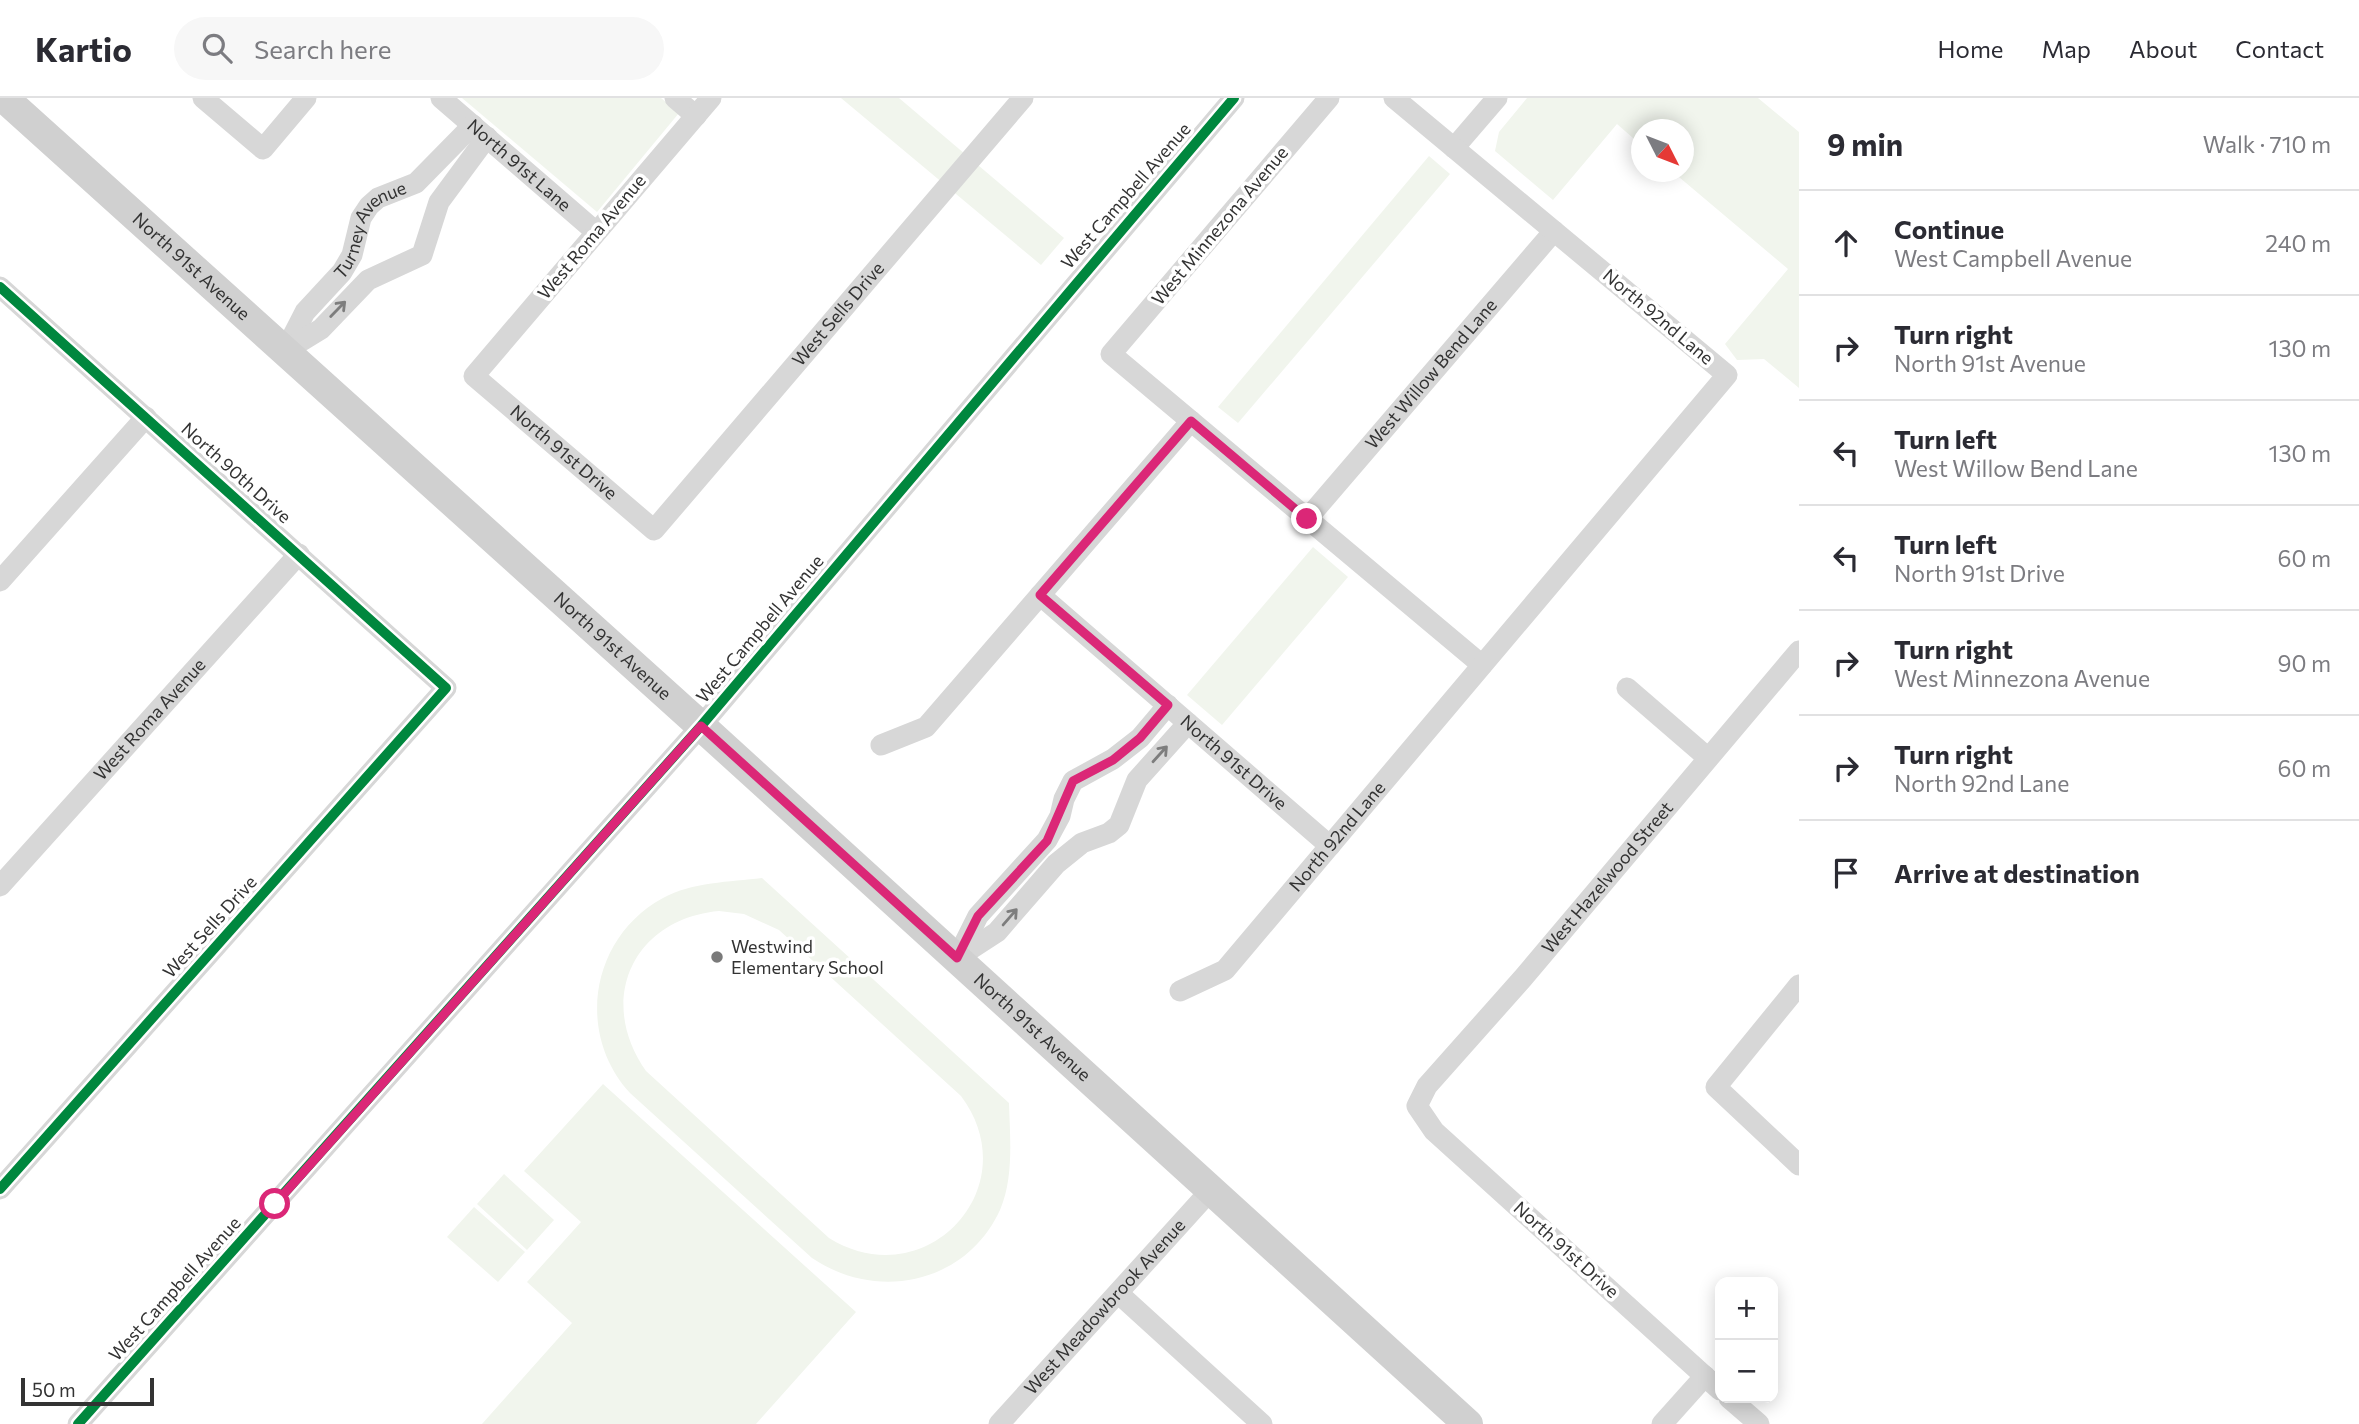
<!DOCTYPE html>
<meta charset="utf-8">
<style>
:root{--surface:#fff;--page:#f7f7f7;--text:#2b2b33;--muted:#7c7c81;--line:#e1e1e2}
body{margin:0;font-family:Commissioner,sans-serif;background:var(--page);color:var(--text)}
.controls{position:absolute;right:21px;bottom:21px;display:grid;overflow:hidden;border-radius:14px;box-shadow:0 4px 18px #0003}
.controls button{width:63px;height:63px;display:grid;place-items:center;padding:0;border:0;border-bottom:2px solid var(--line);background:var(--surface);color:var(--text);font:35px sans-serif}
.compass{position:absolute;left:1631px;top:21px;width:63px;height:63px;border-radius:50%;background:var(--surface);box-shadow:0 4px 18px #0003;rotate:132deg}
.scale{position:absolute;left:21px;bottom:18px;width:133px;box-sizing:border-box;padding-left:7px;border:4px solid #333;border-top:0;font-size:19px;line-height:24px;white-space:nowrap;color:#333;-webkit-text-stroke:5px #fff;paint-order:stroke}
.stop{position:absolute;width:21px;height:21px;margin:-16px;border:5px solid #db2777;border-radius:50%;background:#fff}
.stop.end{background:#db2777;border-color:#fff;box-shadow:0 2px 7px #0008}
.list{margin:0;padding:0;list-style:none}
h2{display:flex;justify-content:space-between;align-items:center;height:91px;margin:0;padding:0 28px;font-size:30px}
h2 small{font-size:23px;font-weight:400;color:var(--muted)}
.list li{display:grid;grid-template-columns:46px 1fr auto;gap:21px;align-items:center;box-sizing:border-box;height:105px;padding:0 28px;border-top:2px solid var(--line)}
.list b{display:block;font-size:26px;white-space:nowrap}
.list p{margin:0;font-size:23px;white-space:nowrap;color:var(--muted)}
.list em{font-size:23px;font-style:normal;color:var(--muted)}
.icon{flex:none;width:38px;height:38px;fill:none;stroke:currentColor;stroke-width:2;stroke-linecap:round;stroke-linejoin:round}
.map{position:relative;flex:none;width:1799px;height:1326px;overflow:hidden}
header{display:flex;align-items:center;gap:42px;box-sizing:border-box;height:98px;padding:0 35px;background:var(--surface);border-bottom:2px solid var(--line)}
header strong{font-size:33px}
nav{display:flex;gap:38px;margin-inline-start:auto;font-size:24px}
.search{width:490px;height:63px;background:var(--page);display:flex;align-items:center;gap:18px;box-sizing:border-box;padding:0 24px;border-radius:38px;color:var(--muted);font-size:26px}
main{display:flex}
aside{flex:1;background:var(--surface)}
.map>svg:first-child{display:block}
.green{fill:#f1f5ed;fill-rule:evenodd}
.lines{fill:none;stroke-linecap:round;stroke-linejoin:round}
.street{stroke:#d7d7d7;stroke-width:21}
.secondary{stroke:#d0d0d0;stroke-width:30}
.cycleway-casing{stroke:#fff;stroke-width:15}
.cycleway{stroke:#00873e;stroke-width:10}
.oneway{stroke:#7d7d7d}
.route{stroke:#db2777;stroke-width:9}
.poi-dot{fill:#7a7a7a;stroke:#fff;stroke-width:2.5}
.labels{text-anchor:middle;stroke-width:7;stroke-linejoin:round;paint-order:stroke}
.street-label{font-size:18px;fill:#333;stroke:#fff}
.poi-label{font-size:18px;fill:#333;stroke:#fff;text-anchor:start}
</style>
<header>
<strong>Kartio</strong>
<div class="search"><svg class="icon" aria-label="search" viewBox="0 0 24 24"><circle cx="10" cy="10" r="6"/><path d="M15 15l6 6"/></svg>Search here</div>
<nav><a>Home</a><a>Map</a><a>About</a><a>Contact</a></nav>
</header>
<main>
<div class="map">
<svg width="1799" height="1326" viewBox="0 0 1799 1326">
<rect width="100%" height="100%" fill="#fff"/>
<!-- green -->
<g class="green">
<polygon points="462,0 661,0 679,15 597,114"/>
<polygon points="841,0 899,0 1064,140 1041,167"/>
<polygon points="1527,0 1758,0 1799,34 1799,290 1764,261 1737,262 1725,246 1788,171 1673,74 1684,74 1684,32 1642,32 1641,47 1617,26 1553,102 1495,53 1499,34"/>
<polygon points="1429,58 1450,76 1238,325 1218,309"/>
<polygon points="1313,449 1348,479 1222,627 1187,597"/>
<path d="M762,780l247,225c1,35 5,74 -9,107 -34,74 -123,92 -188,48l-182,-165c-55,-60 -39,-156 33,-195 29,-16 67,-16 99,-20zM719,813l25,3 35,16 182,166c68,91 -35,202 -132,142l-183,-167c-50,-71 -13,-152 73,-160z"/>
<polygon points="603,986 856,1214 756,1326 482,1326 572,1225 527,1184 581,1124 524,1073"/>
<polygon points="504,1076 554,1122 527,1152 477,1106"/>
<polygon points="474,1109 525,1154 498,1184 447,1139"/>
</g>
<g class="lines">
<!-- street -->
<g class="street">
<polyline points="203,0 263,51 306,0"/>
<path id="s1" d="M441,0l155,134"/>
<polyline points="675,0 696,18"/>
<path id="s2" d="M711,0l-237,278 180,154 369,-432"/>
<polyline points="1329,0 1111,256 1482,567"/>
<polyline points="1454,50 1497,0"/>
<polyline points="0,189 446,590 0,1091"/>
<path id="s3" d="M286,251l19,-37 37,-40 10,-17 9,-37 8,-12 9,-8 38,-15 57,-58"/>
<polyline points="285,253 321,231 368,182 422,157 439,104 487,39"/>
<path id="s4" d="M1307,421l247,-288"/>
<polyline points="0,483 146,319"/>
<path id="s5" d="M1040,497l290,251"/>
<polyline points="1627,590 1708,660"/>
<polyline points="881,647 926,629 1191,323"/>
<path id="s6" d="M0,788l299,-332"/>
<polyline points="958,858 978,818 1047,742 1060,718 1064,701 1073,683 1113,661 1140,640 1168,607"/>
<polyline points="957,860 997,834 1056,766 1082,745 1109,735 1119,727 1137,682 1188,625"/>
<polyline points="1799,887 1716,989 1799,1067"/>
<path id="s7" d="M1180,893l45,-21 502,-595 -333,-277"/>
<polyline points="1118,1195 1262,1326"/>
<path id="s8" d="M1720,1292l-286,-259 -17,-25 10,-20 96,-108 276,-327"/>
<polyline points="1729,1300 1759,1326"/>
<polyline points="78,1326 701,628 1234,0"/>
<path id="s9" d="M999,1326l211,-233"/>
<polyline points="1662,1326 1705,1278"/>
</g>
<!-- secondary -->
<path class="secondary" id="s10" d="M4,0l697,628 767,698"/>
<!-- cycleway casing -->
<g class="cycleway-casing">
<g id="cycleway">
<polyline points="0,189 446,590 0,1091"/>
<polyline points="78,1326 701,628 1234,0"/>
</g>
</g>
<!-- cycleway -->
<use href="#cycleway" class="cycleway"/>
</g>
<!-- one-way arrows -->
<defs><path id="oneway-shaft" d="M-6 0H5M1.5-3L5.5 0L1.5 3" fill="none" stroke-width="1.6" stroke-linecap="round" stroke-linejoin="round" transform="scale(1.75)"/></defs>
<g class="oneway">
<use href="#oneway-shaft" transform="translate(338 211) rotate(-46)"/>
<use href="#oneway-shaft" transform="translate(1160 656) rotate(-48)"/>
<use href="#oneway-shaft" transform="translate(1010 819) rotate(-49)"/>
</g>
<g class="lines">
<!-- route -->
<polyline class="route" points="275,1106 701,628 957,860 978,818 1047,743 1073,683 1113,662 1140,640 1168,607 1040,497 1191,323 1307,421"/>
</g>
<!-- markers -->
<circle class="poi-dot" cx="717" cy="859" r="7"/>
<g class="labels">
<!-- street labels -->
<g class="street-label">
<text dy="6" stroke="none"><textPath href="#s1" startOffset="103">North 91st Lane</textPath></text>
<text transform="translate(1126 98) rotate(-49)" y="6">West Campbell Avenue</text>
<text transform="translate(1220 128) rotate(-50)" y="6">West Minnezona Avenue</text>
<text dy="6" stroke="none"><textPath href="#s3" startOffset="150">Turney Avenue</textPath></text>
<text transform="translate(592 139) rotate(-50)" y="6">West Roma Avenue</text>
<text dy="6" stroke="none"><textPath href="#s10" startOffset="252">North 91st Avenue</textPath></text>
<text dy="6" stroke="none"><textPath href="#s2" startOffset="886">West Sells Drive</textPath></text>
<text transform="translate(1658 219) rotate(40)" y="6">North 92nd Lane</text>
<text dy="6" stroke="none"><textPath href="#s4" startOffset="191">West Willow Bend Lane</textPath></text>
<text dy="6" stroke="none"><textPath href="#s2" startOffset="483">North 91st Drive</textPath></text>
<text transform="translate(236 375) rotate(42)" y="6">North 90th Drive</text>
<text transform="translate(760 531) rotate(-50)" y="6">West Campbell Avenue</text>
<text dy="6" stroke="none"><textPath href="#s10" startOffset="819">North 91st Avenue</textPath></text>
<text dy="6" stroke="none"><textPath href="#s6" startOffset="224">West Roma Avenue</textPath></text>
<text dy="6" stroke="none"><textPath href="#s5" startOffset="256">North 91st Drive</textPath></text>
<text dy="6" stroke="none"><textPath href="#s7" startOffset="224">North 92nd Lane</textPath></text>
<text dy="6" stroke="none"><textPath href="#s8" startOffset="714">West Hazelwood Street</textPath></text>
<text transform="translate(210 829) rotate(-48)" y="6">West Sells Drive</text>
<text dy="6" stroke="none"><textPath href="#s10" startOffset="1386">North 91st Avenue</textPath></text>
<text transform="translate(1566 1152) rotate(42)" y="6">North 91st Drive</text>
<text transform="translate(175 1191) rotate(-48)" y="6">West Campbell Avenue</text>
<text dy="6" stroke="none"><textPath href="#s9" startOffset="158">West Meadowbrook Avenue</textPath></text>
</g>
<!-- poi labels -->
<g class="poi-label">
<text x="731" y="855">Westwind<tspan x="731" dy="21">Elementary School</tspan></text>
</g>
</g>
</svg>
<div class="controls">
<button>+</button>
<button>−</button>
</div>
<svg class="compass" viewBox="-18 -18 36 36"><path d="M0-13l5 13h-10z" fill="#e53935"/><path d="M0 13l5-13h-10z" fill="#7c7c81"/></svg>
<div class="scale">50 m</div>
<div class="stop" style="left:275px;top:1106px"></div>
<div class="stop end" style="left:1307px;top:421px"></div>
</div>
<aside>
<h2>9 min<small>Walk · 710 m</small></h2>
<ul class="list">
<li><svg class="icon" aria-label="ahead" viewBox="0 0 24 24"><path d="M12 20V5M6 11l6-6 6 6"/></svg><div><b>Continue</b><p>West Campbell Avenue</p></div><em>240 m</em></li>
<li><svg class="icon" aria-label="right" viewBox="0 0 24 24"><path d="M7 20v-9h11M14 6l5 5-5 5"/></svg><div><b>Turn right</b><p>North 91st Avenue</p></div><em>130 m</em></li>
<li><svg class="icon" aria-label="left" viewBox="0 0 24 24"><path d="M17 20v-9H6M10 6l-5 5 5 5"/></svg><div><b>Turn left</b><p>West Willow Bend Lane</p></div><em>130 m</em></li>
<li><svg class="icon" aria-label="left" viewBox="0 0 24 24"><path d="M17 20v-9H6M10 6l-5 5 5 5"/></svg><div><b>Turn left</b><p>North 91st Drive</p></div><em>60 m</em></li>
<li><svg class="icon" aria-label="right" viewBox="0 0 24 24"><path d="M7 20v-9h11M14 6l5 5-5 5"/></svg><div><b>Turn right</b><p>West Minnezona Avenue</p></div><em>90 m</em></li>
<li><svg class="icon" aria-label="right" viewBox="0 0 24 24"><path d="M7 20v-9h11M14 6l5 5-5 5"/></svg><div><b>Turn right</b><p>North 92nd Lane</p></div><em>60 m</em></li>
<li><svg class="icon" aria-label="arrive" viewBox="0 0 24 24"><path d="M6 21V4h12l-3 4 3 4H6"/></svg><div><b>Arrive at destination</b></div></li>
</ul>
</aside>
</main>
